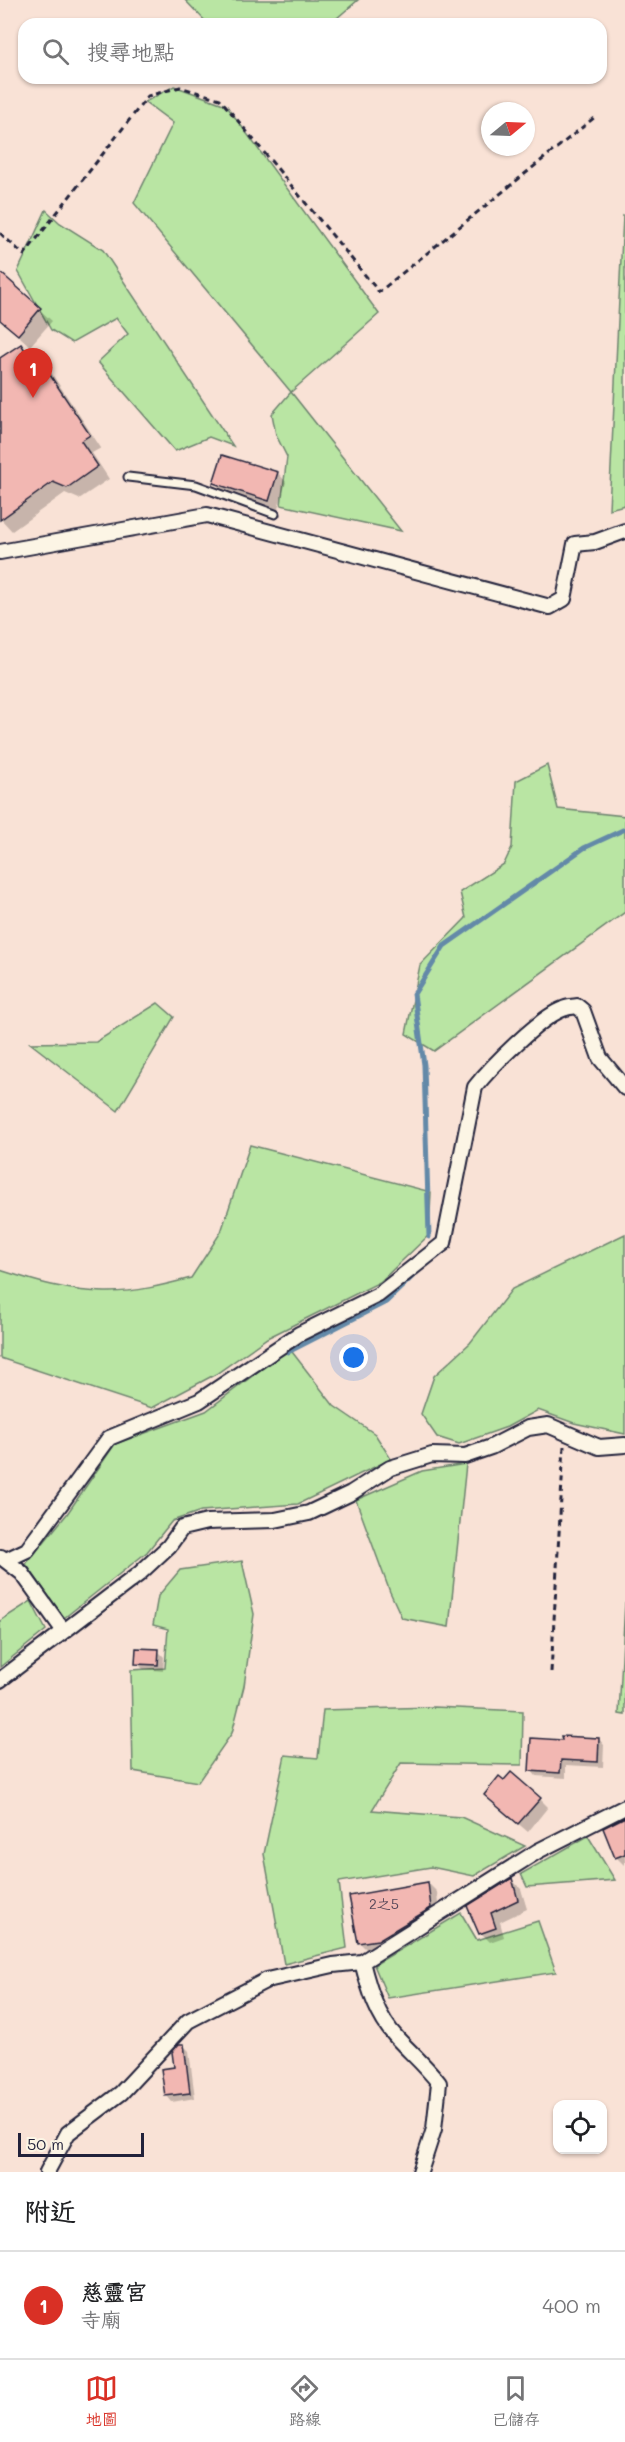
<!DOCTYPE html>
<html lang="zh-TW">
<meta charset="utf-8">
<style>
:root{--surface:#fff;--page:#f2f2f2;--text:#202124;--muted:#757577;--line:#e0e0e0;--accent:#d93025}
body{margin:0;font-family:Mali,"LXGW WenKai TC",sans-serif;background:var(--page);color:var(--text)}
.controls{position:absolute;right:18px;bottom:18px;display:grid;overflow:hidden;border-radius:12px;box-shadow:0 2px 4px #0004}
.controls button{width:54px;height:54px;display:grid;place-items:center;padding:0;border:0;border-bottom:2px solid var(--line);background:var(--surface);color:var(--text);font:30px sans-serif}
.compass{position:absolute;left:481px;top:102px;width:54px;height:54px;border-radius:50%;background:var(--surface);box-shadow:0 2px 4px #0004;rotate:71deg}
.scale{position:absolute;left:18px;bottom:15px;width:126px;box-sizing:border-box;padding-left:6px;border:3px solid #22223b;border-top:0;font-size:16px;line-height:21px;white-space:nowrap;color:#22223b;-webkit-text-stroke:4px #fcf5e5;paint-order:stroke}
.you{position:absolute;left:354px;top:1358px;width:21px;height:21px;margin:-15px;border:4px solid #fff;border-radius:50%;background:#1a73e8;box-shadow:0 0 0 9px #1a73e833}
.badge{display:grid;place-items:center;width:39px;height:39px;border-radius:50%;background:var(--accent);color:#fff;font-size:20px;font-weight:700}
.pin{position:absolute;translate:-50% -50px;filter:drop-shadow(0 2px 3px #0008)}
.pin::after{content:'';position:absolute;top:32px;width:21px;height:18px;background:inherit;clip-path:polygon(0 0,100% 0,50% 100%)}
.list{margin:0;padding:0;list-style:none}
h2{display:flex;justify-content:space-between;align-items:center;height:78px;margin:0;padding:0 24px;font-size:26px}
h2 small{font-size:20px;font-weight:400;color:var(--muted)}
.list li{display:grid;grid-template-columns:39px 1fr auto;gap:18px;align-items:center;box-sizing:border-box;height:108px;padding:0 24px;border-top:2px solid var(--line)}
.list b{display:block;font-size:22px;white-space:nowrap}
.list p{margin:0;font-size:20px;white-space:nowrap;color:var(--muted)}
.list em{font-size:20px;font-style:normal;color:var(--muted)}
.icon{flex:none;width:33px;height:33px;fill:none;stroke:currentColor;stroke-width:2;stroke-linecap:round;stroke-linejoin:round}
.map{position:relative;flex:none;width:625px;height:2172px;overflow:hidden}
.search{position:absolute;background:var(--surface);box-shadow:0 2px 4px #0004;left:18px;right:18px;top:18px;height:66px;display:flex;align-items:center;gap:15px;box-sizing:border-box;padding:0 21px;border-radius:18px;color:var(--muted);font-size:22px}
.sheet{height:186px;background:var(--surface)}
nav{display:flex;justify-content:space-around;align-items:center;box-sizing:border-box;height:84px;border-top:2px solid var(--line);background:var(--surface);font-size:16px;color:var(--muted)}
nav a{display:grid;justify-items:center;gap:3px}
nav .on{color:var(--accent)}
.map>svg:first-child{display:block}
.green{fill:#b9e5a3;stroke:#6e846f;stroke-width:1.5}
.shadow{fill:#0003}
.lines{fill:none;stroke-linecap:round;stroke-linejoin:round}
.stream{stroke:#6389a8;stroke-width:5}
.building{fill:#f2b7b2;stroke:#22223b;stroke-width:1.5}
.lane-casing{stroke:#22223b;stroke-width:11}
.street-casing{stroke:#22223b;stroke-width:18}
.path{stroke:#22223b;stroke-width:3;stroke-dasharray:6 4.5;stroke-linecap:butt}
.lane{stroke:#fcf5e5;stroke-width:7}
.street{stroke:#fcf5e5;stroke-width:14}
.labels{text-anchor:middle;stroke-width:4.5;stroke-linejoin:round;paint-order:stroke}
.number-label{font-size:14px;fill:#564759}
</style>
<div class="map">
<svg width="625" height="2172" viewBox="0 0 625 2172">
<rect width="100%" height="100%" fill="#f9e2d6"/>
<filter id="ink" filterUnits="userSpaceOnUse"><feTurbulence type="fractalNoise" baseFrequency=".0167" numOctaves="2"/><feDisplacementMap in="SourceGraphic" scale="12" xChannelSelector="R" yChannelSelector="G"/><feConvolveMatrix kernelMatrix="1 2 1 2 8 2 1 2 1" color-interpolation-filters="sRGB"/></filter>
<g filter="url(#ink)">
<!-- green -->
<g class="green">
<polygon points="185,0 358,0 330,24 208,24"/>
<polygon points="174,86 226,105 379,314 291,392 401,531 281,505 287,457 276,435 272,414 291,392 134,203 173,123 145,102"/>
<polygon points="46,210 60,223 103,250 233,446 209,437 175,451 98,362 128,334 116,318 72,343 51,330 18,271"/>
<polygon points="623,216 625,217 625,505 609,509"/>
<polygon points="547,765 558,809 625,816 625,912 434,1051 406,1034 420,965 466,918 460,892 504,864 512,847 516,781"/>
<polygon points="158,1003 174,1017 118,1111 30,1043 96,1042"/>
<path d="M250,1145l181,47 -2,43 -49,47 -113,56 -51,36 -64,34 -152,-50v-88c35,11 72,23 109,22 28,0 55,-7 82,-14l30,-46z"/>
<polygon points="625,1234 625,1434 574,1423 538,1410 507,1427 459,1444 437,1437 421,1414 434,1376 470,1343 512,1289"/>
<polygon points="289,1348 334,1406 375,1434 391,1459 298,1504 201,1511 172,1521 147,1552 64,1618 26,1564 67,1514 115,1444 206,1411"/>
<polygon points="466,1464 449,1627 402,1618 390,1592 356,1500 422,1471"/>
<polygon points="242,1561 254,1614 244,1686 232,1733 198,1782 133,1771 131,1670 165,1668 168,1629 153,1625 158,1596 180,1570"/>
<polygon points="31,1601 46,1630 0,1667 0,1621"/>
<polygon points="625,1602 625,1715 619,1714"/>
<polygon points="434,1707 523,1711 522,1765 401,1763 372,1810 461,1817 525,1846 474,1876 431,1867 339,1882 347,1948 284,1964 264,1854 285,1755 318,1758 323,1710"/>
<polygon points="588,1836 615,1880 527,1887 521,1874"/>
<polygon points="461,1913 477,1940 538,1921 556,1972 388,1998 374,1965"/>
</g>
<!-- shadow -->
<g class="shadow">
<polygon points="0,274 52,321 30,346 0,319"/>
<polygon points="20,346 35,361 38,359 50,371 101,448 92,453 109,479 79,499 65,493 12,531 0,518 0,359"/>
<polygon points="278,473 286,482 278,509 224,492 215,483"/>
<polygon points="158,1651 164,1657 163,1671 143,1669 137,1663"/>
<polygon points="599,1739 604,1745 603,1767 566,1765 566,1778 536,1776 531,1770 564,1741"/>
<polygon points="540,1799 548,1807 528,1832 495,1804"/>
<polygon points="625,1819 625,1864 624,1865 616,1857"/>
<polygon points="512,1880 521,1889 527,1909 500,1922 504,1937 490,1942 481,1933 469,1907"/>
<polygon points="428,1883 437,1892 439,1917 368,1951 359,1942"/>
<polygon points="183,2045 189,2051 195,2098 172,2102 167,2096"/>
</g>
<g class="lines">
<!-- stream -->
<g class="stream">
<polyline points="429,1237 424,1065 414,994 444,946 584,848 625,829"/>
<polyline points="288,1352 386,1302 414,1275"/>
</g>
</g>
<!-- building -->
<g class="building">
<polygon points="0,272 41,308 18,335 0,320"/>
<polygon points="21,344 32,361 38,357 90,435 81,441 98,466 67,488 53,482 0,520 0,358"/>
<polygon points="222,455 278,472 269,501 213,483"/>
<polygon points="136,1648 159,1649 158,1665 135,1664"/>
<polygon points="561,1736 599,1738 598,1762 561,1760 560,1773 529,1771 531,1738 562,1740"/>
<polygon points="511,1772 541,1798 518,1824 484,1795 499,1776 504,1780"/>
<polygon points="625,1817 625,1854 615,1858 603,1828"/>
<polygon points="512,1878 518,1900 491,1913 496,1928 479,1934 467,1906"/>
<polygon points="428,1882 431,1908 378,1940 358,1943 349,1896"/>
<polygon points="179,2044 184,2044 190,2093 165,2096 161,2069 174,2067 172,2052"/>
</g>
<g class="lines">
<!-- lane casing -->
<g class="lane-casing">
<polyline id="lane" points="128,477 196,485 275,514"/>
</g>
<!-- street casing -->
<g class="street-casing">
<g id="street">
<polyline points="0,552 207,515 550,607 564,599 575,544 595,542 625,531"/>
<polyline points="1,1557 22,1573 63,1630"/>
<path d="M6,1560l21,-10 82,-112 90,-37 100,-67 79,-39 66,-52 31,-156c16,-20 64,-69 88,-78 4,-2 9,-2 14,-3l6,5 17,47 25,30"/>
<polyline points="0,1680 139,1574 169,1546 182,1528 207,1522 275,1520 309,1513 351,1493 390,1468 432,1455 465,1456 491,1447 528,1428 548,1425 599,1447 625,1445"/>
<path d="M362,1962c7,27 15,55 35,76 16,17 28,27 42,45l-5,46 -14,43"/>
<polyline points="47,2172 68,2133 121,2093 188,2021 267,1980 333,1965 362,1962 538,1851 625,1807"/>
</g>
</g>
<!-- path -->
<g class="path">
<polyline points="0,233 24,255 148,96 180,87 220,99 379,292 595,117"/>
<polyline points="551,1672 564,1446"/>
</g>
<!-- lane -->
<use href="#lane" class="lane"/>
<!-- street -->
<use href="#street" class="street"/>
</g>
</g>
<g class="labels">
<!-- number labels -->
<g class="number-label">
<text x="384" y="1909">2之5</text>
</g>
</g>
</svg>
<div class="controls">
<button><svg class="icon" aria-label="locate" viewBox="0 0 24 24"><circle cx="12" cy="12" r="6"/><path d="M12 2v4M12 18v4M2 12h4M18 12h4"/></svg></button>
</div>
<svg class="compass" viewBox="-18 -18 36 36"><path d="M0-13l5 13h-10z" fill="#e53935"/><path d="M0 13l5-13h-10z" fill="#757577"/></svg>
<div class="scale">50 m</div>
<div class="you"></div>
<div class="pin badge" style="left:33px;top:398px">1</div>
<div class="search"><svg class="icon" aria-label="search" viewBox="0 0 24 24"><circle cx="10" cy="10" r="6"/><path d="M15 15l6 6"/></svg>搜尋地點</div>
</div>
<section class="sheet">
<h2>附近<small></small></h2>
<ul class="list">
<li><span class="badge">1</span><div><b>慈靈宮</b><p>寺廟</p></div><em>400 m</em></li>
</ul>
</section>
<nav>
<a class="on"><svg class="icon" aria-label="map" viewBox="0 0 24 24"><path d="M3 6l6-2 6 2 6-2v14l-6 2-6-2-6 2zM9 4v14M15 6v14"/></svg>地圖</a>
<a><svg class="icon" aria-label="directions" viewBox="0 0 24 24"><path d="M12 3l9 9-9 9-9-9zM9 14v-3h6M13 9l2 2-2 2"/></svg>路線</a>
<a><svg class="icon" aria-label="saved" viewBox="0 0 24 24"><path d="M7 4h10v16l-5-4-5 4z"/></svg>已儲存</a>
</nav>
